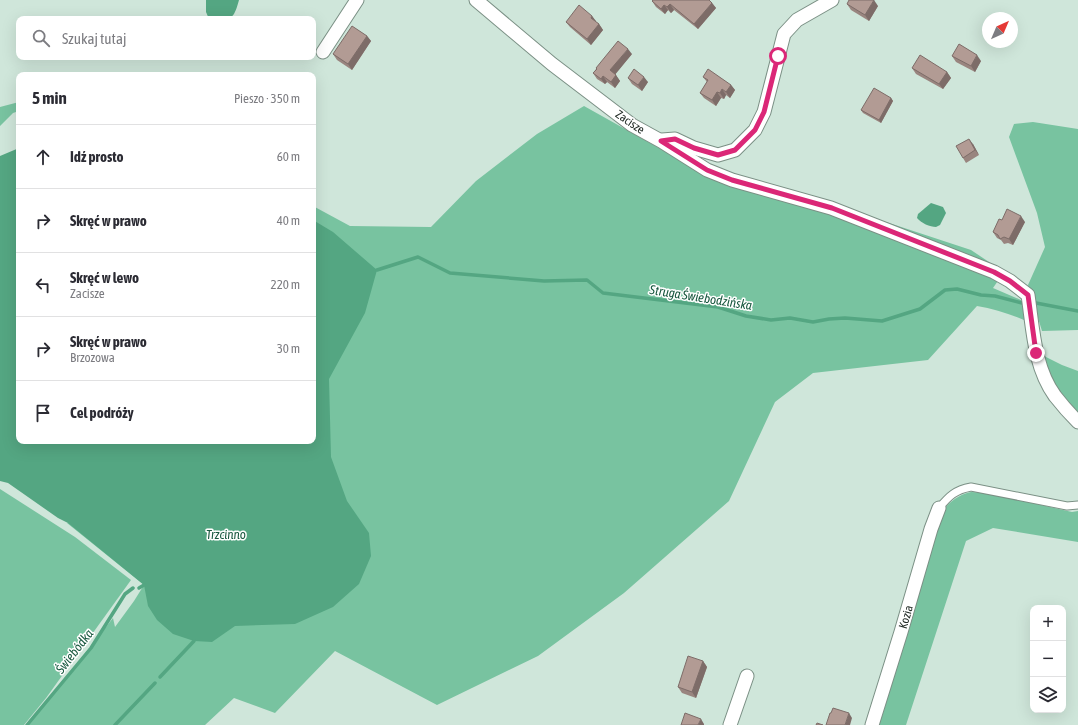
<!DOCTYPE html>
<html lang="pl">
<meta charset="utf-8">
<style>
:root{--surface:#fff;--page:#f2f2f3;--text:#2b2b33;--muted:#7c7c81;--line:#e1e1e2}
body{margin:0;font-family:"Asap Condensed",sans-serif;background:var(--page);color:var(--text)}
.controls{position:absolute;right:12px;bottom:12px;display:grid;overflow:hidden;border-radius:8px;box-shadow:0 4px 16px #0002}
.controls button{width:36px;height:36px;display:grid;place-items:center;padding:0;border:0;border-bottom:1px solid var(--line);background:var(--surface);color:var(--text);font:20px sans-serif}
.compass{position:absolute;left:982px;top:12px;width:36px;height:36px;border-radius:50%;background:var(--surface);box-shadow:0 4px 16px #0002;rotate:44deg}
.stop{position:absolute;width:12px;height:12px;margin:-9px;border:3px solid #db2777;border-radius:50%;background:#fff}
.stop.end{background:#db2777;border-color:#fff;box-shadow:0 1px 4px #0008}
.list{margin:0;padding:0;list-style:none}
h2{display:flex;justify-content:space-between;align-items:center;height:52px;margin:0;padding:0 16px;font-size:17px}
h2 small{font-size:13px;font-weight:400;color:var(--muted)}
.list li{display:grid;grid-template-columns:26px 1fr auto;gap:12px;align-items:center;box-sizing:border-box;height:64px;padding:0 16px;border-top:1px solid var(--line)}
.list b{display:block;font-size:15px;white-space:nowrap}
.list p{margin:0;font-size:13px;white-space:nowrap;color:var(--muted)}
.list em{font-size:13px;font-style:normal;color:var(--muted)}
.icon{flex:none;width:22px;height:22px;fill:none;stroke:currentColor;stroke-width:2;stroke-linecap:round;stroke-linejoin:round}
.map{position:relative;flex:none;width:1078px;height:725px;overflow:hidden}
.search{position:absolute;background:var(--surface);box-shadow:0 4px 16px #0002;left:16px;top:16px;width:300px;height:44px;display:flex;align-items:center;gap:10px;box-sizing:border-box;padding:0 14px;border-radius:8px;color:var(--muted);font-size:15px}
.panel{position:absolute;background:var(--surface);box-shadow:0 4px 16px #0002;left:16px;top:72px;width:300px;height:372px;border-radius:8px}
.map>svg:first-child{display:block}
.green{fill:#78c3a0}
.water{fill:#54a682}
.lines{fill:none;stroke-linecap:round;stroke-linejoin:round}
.stream{stroke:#54a682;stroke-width:3.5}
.service-casing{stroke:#7b9085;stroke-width:9}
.minor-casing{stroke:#7b9085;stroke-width:15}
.service{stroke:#fff;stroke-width:7}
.minor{stroke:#fff;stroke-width:13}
.wall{fill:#99857f}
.shaded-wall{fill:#7d6c68}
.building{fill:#b29b94;stroke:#7d6c68}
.route{stroke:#db2777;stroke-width:5}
.labels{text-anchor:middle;stroke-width:3;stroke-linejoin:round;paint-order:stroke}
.street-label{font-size:12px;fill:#232c27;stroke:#fff}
.water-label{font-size:13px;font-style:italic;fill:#17573e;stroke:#fff}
</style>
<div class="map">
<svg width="1078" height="725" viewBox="0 0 1078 725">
<rect width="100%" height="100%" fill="#cfe6da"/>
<!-- green -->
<g class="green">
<polygon points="19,102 19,111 13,113 0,126 0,107"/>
<path d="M584,106l125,70 177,46 85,28 33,22 -11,16 28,12 5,21c-15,-7 -32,-12 -49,-15l-49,54 -115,13 -38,29 -46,99 -105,92 -86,63 -101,49 -102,-54 -60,62 -41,-15 -29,27h-179l43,-51 44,-56 2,9 19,-26 10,-16 -77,-62 246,-82v-235l37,20 81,1 45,-46 61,-47z"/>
<polygon points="1033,122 1078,129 1078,330 1042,331 1028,285 1045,247 1037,213 1009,137 1014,124"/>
<path d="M1044,356l18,9 16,6v48c-18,-21 -32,-34 -34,-63z"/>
<polygon points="0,489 75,537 131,580 46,698 24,725 0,725"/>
<path d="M971,492l17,1 84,19 6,-1v31l-85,-14 -27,13 -60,184h-27l6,-18 20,-75 38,-122c8,-9 15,-15 28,-18z"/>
</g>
<!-- water -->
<g class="water">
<path d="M206,0h33c-6,22 -8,19 -30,19l-3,-7z"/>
<polygon points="19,148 19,441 313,441 313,220 333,232 377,270 365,313 329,379 331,457 347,501 369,533 371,556 359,584 333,607 295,624 235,626 212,642 194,641 173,634 157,620 148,606 144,585 68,523 58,518 8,483 0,481 0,156"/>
<path d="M931,203l12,4 3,6 -6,12 -4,2c-6,0 -15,-4 -19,-9l1,-4z"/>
</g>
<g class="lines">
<!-- stream -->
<g class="stream">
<polyline points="377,270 418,257 450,273 544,281 587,280 603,293 718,307 746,316 771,320 790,318 813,322 829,319 845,318 882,321 920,309 945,290 957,289 981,295 995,296 1022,303"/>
<polyline points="1036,303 1078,311"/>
<polyline points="139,588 144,585"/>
<polyline points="160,677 194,641"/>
<polyline points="27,725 91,648 125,594 133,588"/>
<polyline points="115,725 155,683"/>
</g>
<!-- service casing -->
<g class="service-casing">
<path id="service" d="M939,508c10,-12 16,-18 32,-21l96,19 11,-1"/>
</g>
<!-- minor casing -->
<g class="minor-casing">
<g id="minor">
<path d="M476,0l76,64 80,61 29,16 46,29 25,10 99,28 163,64 16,9 18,14c5,34 6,72 27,101 7,9 15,18 23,26"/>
<polyline points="323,52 357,0"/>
<polyline points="662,140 675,139 694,148 718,155 735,150 755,130 764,112 784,34 797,20 832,0"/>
<polyline points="730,725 747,676"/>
<polyline points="872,725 901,632 931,529 939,508"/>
</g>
</g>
<!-- service -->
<use href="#service" class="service"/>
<!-- minor -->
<use href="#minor" class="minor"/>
</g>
<!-- wall -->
<g class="wall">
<polygon points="652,1 712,3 716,8 698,29 674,10 671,13 668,10 665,14 656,7"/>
<polygon points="847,4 878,6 869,21 851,10"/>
<polygon points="592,16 596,22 599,24 603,30 591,45 570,27 566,22"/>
<polygon points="367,36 371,41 352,70 337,60 333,54"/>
<polygon points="632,54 615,74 620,81 615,88 607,82 605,84 597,79 593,73 596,69 596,68"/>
<polygon points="952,56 981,61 975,72 956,62"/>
<polygon points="912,68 947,72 951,78 943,89 916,74"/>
<polygon points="703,77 731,85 735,90 730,98 726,95 724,99 721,98 716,106 704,98 700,93 707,82"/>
<polygon points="628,78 648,82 642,91 632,84"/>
<polygon points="891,98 893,101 881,123 863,113 861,110"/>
<polygon points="973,144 979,155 966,163 963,158"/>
<polygon points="1002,220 1025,222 1013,245 1008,243 1004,244 1001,240 997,238 993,232"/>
<polygon points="703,661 707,667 696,698 682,693 678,687"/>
</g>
<!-- shaded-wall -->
<g class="shaded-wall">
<polygon points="874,0 878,6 869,21 865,15"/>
<polygon points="712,3 716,8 698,29 694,24"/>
<polygon points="670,4 674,10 671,13 667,7"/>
<polygon points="664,5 668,10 665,14 661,9"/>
<polygon points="592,16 596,21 595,23 591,18"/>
<polygon points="599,24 603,30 591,45 587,39"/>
<polygon points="367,36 371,41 352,70 348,64"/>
<polygon points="628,49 632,54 614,76 610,70"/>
<polygon points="977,55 981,61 975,72 971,66"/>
<polygon points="947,72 951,78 943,89 939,84"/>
<polygon points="616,75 620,81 615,88 611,82"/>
<polygon points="603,76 607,82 605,84 601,79"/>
<polygon points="644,77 648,82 642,91 638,85"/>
<polygon points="731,85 735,90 730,98 726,92"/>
<polygon points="722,89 726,95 724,99 720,93"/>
<polygon points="717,92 721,98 716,106 712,100"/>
<polygon points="891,98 893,101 881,123 879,120"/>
<polygon points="969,139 973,144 979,155 975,150"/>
<polygon points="1021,216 1025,222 1013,245 1009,239"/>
<polygon points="703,661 707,667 696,698 692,692"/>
<polygon points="849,713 852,718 850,725 845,725"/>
<polygon points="701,719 704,724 704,725 698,725"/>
</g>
<!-- building -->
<g class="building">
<polygon points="653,0 709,0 712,3 694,24 670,4 667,7 664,5 661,9 652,1"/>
<polygon points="849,0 874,0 865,15 847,4"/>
<polygon points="579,5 592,16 591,18 599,24 587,39 566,22"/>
<polygon points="352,26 367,36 348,64 333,54"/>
<polygon points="618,41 628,49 610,70 616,75 611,82 603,76 601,79 593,73 597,69 596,68"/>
<polygon points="959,44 977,55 971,66 952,56"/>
<polygon points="920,55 947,72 939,84 912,68"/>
<polygon points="634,69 644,77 638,85 628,78"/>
<polygon points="708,69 731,85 726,92 722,89 720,93 717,92 712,100 700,93 708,80 703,77"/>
<polygon points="874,88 891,98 879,120 861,110"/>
<polygon points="969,139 975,150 963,158 956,146"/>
<polygon points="1007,209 1021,216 1009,239 1004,237 1000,239 998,235 993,232 999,219 1002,220"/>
<polygon points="688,656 703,661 692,692 678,687"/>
<polygon points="833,708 849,713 845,725 826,725 830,713 831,713"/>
<polygon points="685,713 701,719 698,725 681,725"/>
<polygon points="817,723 823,725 816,725"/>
</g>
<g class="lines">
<!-- route -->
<polyline class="route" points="778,56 764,112 755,130 735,150 718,155 694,148 675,139 661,141 707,170 732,180 832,208 994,272 1010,281 1028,295 1036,353"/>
</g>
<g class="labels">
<!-- street labels -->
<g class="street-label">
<text transform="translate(630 122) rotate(34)" y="4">Zacisze</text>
<text transform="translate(906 617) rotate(-74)" y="4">Kozia</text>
</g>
<!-- water labels -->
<g class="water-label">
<text transform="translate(701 297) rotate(9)" y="5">Struga Świebodzińska</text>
<text x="226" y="539">Trzcinno</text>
<text transform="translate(74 651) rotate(-52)" y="5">Świebódka</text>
</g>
</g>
</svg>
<div class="controls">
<button>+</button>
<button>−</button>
<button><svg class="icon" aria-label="layers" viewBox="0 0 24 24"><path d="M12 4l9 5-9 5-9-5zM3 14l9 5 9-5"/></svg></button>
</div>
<svg class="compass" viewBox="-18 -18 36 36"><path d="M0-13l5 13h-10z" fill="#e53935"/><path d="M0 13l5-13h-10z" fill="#7c7c81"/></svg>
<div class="stop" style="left:778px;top:56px"></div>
<div class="stop end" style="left:1036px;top:353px"></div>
<div class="search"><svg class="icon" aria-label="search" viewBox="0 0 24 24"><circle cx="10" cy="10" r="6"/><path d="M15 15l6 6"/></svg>Szukaj tutaj</div>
<section class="panel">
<h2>5 min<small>Pieszo · 350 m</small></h2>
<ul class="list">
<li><svg class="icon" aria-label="ahead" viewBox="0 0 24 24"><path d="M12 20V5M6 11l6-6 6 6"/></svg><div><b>Idź prosto</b></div><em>60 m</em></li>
<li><svg class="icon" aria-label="right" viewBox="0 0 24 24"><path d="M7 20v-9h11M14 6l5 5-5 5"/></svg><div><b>Skręć w prawo</b></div><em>40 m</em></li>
<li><svg class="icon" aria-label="left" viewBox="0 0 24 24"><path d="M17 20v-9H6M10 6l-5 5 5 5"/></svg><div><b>Skręć w lewo</b><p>Zacisze</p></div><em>220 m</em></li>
<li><svg class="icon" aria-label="right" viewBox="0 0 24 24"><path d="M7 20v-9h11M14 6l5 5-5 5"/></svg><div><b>Skręć w prawo</b><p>Brzozowa</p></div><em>30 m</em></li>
<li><svg class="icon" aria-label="arrive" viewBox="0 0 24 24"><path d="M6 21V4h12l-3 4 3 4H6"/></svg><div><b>Cel podróży</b></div></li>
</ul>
</section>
</div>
